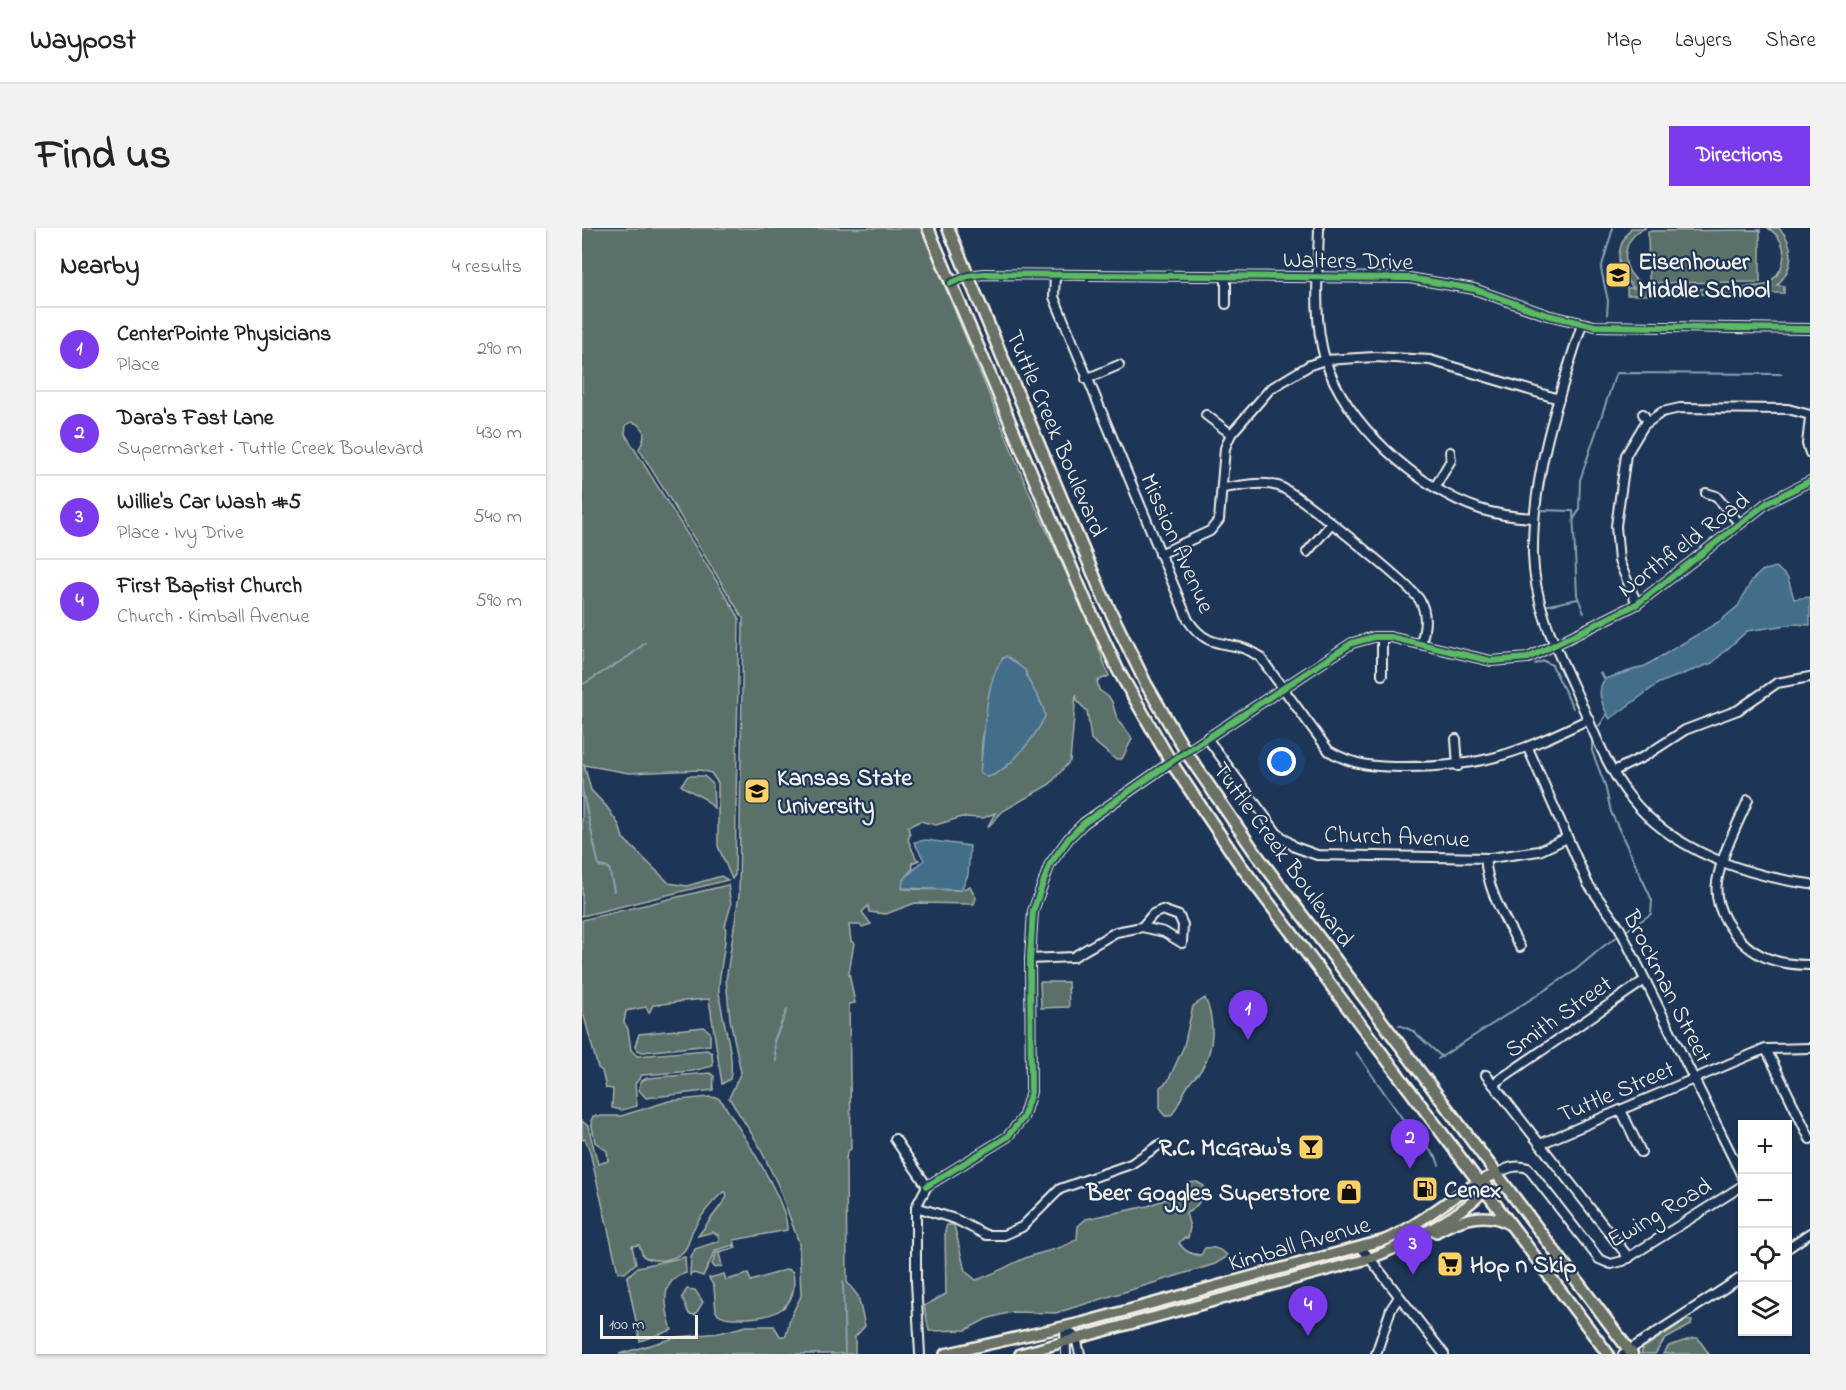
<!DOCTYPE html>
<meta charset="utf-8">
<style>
:root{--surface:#fff;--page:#f2f2f2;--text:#222;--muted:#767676;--line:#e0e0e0;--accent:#7c3aed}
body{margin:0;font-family:"Indie Flower",sans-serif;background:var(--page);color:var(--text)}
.controls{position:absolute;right:18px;bottom:18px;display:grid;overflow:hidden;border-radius:0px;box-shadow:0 2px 4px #0004}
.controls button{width:54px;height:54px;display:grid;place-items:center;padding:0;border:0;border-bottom:2px solid var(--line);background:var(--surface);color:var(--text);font:30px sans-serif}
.scale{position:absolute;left:18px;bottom:15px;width:98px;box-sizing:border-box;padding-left:6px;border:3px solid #f4f1e8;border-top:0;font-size:16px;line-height:21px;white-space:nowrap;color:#f4f1e8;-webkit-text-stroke:4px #1d3557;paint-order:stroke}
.you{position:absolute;left:700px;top:534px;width:21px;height:21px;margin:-15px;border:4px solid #fff;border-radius:50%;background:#1a73e8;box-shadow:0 0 0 9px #1a73e833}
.badge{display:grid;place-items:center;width:39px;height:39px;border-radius:50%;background:var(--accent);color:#fff;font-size:20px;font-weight:700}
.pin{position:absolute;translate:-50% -50px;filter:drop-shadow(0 2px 3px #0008)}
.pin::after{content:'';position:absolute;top:32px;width:21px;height:18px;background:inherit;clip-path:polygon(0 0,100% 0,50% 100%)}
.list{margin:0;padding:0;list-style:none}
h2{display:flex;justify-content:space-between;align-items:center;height:78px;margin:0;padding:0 24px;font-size:26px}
h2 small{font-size:20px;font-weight:400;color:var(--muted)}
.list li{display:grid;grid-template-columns:39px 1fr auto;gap:18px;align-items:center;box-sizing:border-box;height:84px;padding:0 24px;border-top:2px solid var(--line)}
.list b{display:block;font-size:22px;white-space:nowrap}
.list p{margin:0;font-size:20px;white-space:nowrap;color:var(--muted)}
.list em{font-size:20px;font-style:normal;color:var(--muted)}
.icon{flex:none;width:33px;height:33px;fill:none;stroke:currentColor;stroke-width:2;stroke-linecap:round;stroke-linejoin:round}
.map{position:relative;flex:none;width:1228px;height:1126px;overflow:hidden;border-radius:0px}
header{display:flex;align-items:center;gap:36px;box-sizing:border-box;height:84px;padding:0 30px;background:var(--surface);border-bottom:2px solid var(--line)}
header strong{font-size:28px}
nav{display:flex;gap:33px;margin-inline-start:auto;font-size:21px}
.intro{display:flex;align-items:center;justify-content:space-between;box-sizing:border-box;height:144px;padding:0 36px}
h1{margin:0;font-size:42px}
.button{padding:15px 27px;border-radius:0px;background:var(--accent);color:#fff;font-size:21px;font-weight:700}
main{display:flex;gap:36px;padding:0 36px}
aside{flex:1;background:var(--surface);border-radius:0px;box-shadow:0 2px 4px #0004}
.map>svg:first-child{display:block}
.green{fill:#5b706b;stroke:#a8b0aa;stroke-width:1.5;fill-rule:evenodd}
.water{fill:#436e8a;stroke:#8aa2b0;stroke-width:1.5}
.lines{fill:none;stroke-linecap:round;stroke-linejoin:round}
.stream{stroke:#8aa2b0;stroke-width:2}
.minor-casing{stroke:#f4f1e8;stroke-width:12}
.major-casing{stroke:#f4f1e8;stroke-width:14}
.highway-casing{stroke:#f4f1e8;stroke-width:15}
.minor{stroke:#1d3557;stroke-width:8}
.major{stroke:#6b7165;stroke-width:9}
.highway{stroke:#6b7165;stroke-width:10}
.cycleway-casing{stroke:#1d3557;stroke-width:10}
.cycleway{stroke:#5cba63;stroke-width:6}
.labels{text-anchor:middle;stroke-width:4.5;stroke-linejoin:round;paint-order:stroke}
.street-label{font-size:24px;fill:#f4f1e8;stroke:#1d3557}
.poi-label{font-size:24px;font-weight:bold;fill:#f4f1e8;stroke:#1d3557;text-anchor:start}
</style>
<header>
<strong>Waypost</strong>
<nav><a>Map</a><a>Layers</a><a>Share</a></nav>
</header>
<div class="intro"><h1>Find us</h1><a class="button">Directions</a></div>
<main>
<aside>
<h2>Nearby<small>4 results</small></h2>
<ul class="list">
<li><span class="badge">1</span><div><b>CenterPointe Physicians</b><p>Place</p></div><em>290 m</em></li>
<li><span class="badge">2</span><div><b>Dara's Fast Lane</b><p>Supermarket · Tuttle Creek Boulevard</p></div><em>430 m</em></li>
<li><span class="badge">3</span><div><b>Willie's Car Wash #5</b><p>Place · Ivy Drive</p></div><em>540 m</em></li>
<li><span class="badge">4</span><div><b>First Baptist Church</b><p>Church · Kimball Avenue</p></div><em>590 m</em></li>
</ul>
</aside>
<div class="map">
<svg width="1228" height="1126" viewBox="0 0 1228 1126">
<rect width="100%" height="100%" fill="#1d3557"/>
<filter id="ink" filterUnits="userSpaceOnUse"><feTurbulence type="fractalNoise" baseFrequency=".0167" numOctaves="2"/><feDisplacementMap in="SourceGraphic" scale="12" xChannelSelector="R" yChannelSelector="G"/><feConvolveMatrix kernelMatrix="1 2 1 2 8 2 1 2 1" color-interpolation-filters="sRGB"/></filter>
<g filter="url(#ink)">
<!-- green -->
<g class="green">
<path d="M0,0h339l107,262 62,134 19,52 -12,5 2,9c18,12 11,10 18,28 3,9 12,12 15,21l-10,20h-7l-24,-20 -4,-28 -9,-9 -2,-7 -6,66 -20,23 -47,27 -16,17 8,-15 -12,5 -21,-1 -26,8 -16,-4 -12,6 2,8 -2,5 8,18 3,2 -7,3 1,5 -10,12v9l58,1 9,-4 6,12 -2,6 -59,-1 -29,11 -17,-2 -1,-6 -6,6 9,12 -9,3 -2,-2h-11l2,16 3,2 -5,30 6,30 -6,1 2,145 -4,3 -1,8 1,122 11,14 7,30 -10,11v17h-236l59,-17 41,-4 28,-7h27l6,10h6l4,-18 11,-22 -2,-53 -21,-58 -21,-43 -28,-44 12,-26 -11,-53 -4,-39 13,-85 4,-277 -104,-169c7,-12 8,-23 -7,-27l-6,3 -1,9 114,183 -4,258 -3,4 -14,-33v-63l-7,-10 -11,-3 -71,3 -45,-8 7,25 16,17 12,18 4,13 46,45 18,3 34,-10 7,4 -146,36zM426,429l18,15 1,7 18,37c-9,19 -37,57 -58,61 -2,-4 -5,-9 -5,-13 -3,-20 10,-90 21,-106z"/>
<path d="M1049,0h15c-10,3 -18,12 -20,23 -3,16 7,31 23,36 17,4 97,1 116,-2 23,-14 26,-42 3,-57h11c17,17 15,41 -2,57l7,1v7l-157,2v-7h7c-20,-18 -19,-40 -3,-60z"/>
<polygon points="1178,2 1178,54 1067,55 1066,3"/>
<polygon points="106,548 122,548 131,556 132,580 123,571 101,559 99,557"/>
<path d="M146,657l3,20 -6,21c4,6 -7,50 -6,64 1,26 17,65 11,89l-8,5 -13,-85c-21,1 -37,4 -56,6l-4,8 -3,-6 -20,4 -2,11 4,7 3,21 6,6 70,-6 5,3 1,13 -21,5 -50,4 -7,9 2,22 -15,4 -10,-2 1,-19 -7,-1 -4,-17 -4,-3 -16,-59v-89z"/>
<polygon points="458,754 486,754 487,779 459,780"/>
<path d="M623,770c10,22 10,51 -4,72 -3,5 -9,9 -12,14 -7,10 -10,22 -18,32h-6l-5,-6v-23l8,-6 16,-35 9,-40z"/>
<polygon points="122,799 128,804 128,817 61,824 55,822 53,818 57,806"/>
<polygon points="128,845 132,848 131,862 64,870 57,862 58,854 65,850"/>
<path d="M128,869l8,1 5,5c16,25 66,100 64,127l-53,10 2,8 -17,5 3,13 -7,2 -3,-4 5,-12 17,-4v-3l-18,5 -13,26 -9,-3 -4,2 1,-17 4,-9 24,-8 -1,-6 -5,-3 -15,4 29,-39 -1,-5h-3c-11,10 -23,25 -30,38 -4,7 -3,15 -10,22 -10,9 -29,11 -40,4l-4,-11 -7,1 4,17 -11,10 -7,-1 -28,-120 -5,-13 -3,1v-19l6,5 10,38 10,-3 -1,-10 -12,-9 -4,-21 2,-5h28l48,-15z"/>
<path d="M615,954l7,4c-2,13 -6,22 -18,27l4,14 -2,11h-4l-5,5c5,8 12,12 22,12l4,-7c9,-2 16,1 23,8l-13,8 -159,49 -45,-1 -25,7 -20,11 -37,1 -5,-25 22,-12 -1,-63 2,-6h7l11,46 11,9c19,-6 34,-16 52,-23 17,-6 35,-8 49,-18l1,-13 8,-7 62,-13 36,-14 4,-9z"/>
<path d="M103,1029l1,16c-28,8 -21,35 -14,57l-32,11 -13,-64 11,-10z"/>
<path d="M206,1041l5,3c6,36 -18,46 -50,46 -9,0 -20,1 -27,-6l-2,-25 -5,-9 15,-4 2,6 22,-6 3,7z"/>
<polygon points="105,1061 113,1062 121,1074 113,1087 107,1086 100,1069"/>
<polygon points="1104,1092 1110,1093 1109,1097 1082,1112 1073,1126 1059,1126 1061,1120"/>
<polygon points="1111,1110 1116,1110 1127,1126 1081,1126 1087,1118"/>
</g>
<!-- water -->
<g class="water">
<path d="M1194,339l12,11 6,21 16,-2v28l-16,-1 -47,7 -35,32 -53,20 -49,36c-7,-12 -15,-28 -5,-40l40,-13 75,-45 18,-15 14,-26 10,-9z"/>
<path d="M424,428l19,14c3,16 19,30 20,46 -8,19 -38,57 -58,61l-7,-5c4,-26 4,-100 26,-116z"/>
<polygon points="344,612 388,618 386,647 379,662 320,660 321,652 342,632 332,614"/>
</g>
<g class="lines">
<!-- stream -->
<g class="stream">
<polyline points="1025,87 1026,73 1019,41 1031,0"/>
<polyline points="956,282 991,283 995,367 1002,385"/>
<polyline points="992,291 997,282 998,252 1034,145 1200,146"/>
<polyline points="962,378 996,371"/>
<polyline points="953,436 962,433 970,437 991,480"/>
<polyline points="1018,445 1023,451"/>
<polyline points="0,457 47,428 63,415"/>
<polyline points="1017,498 1025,486"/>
<polyline points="0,552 0,558"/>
<path d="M0,561c6,26 11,51 17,77l10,2 5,23"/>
<polyline points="817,797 831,803 860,829"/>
<polyline points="774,824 822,893 854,929 857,937"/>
<polyline points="856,831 991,744 1023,717 1069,686 1070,672 1029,584 1023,557 1010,523 1010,507"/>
<polyline points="194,833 192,813 205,782"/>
<polyline points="261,1054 263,1124"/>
</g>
<!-- minor casing -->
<g class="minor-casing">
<g id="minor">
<path d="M737,0c-1,43 -6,90 6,131 19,63 93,130 155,150 17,6 36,8 54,9"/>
<path d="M473,47l-1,22 134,323c23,35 44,16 72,37l69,94c25,15 47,16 76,16 80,0 113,-14 184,-48"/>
<polyline points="369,55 386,48 402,46 827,50 892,61 965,87 1013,98 1228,101"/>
<polyline points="644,76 644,49"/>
<path d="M1000,96c-24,75 -50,150 -49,230 1,50 22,93 43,138 16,34 30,75 54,105 41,53 116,79 180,87"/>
<polyline points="504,151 537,137"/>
<polyline points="1061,186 1066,193"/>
<polyline points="624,187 649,206"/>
<polyline points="1228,190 1225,216 1228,225"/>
<polyline points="853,259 869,232 868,224"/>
<path d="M641,260c18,-2 37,-7 55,-2 19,6 128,96 141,113 9,14 6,30 2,45"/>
<polyline points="1124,265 1134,268 1157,295"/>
<polyline points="725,324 749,296"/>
<polyline points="578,326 628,303 637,292 643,220 649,206 688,161 728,137 743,132 793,129 848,132 977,171"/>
<polyline points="1055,376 1037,333 1034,298 1044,227 1062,197 1080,184 1098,180 1206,181 1228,187"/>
<polyline points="800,409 800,447"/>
<polyline points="625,510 695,605 713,619 735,627 908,630 957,623 983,611"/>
<polyline points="874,511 876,538"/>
<polyline points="946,520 1006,656 1037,699 1160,948"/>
<polyline points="1032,543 1063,528 1103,502 1156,482 1195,455 1228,449"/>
<path d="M1166,572c-11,26 -26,53 -31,82 -2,14 2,27 9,39 20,33 46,44 84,44"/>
<path d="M903,630c3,34 19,59 35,89"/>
<polyline points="448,731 491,729 534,704 560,699 571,686 580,682 597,688 601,697 600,715 582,704 560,699"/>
<polyline points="1184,821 1228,911"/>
<polyline points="904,847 1047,1030"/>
<polyline points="911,856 1063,752"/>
<polyline points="1039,882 1059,924"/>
<polyline points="313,911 345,958 334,979 334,1054 338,1126"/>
<polyline points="958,916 1173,825 1184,821 1228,820"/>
<path d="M914,946c11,-6 20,-10 32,-6l71,91 12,5 12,-3 119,-75"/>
<polyline points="345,958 425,909 441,890 449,864 448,731 451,683 468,636 487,610 502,595 589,534 770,415 792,409 808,409 909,433 946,430 1055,376 1185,275 1228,253"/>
<polyline points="334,979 373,991 404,1007 422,1007 440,999 478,961 549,936 577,917"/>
<polyline points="779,1019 862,1126"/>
<polyline points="1206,1020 1228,1005"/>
<polyline points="483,1099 494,1110 498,1126"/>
<polyline points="483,1099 484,1126"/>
<polyline points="794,1126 809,1081 817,1069"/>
<polyline points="1041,1126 1160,1049"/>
</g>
</g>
<!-- major casing -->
<g class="major-casing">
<g id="major">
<path d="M854,1004c22,-12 52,-23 74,-7"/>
<path d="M363,1126l136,-31 304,-83c40,-17 71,-50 111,-66"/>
<path d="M438,1126l351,-96c32,-12 96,-45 117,-72"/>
</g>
</g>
<!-- highway casing -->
<g class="highway-casing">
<g id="highway">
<polyline points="346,0 505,376 536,442 589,534 657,635 1026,1126"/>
<polyline points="366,0 519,364 564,456 604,524 672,623 1050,1126"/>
</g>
</g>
<!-- minor -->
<use href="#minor" class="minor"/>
<!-- major -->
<use href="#major" class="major"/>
<!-- highway -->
<use href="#highway" class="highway"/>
<!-- cycleway casing -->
<g class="cycleway-casing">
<g id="cycleway">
<polyline points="369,55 386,48 402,46 827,50 892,61 965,87 1013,98 1228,101"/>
<polyline points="345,958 425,909 441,890 449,864 448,731 451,683 468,636 487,610 502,595 589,534 770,415 792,409 808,409 909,433 946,430 1055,376 1185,275 1228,253"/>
</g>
</g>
<!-- cycleway -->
<use href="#cycleway" class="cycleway"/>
</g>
</g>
<!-- icons -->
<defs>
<g id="school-square" transform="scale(1.35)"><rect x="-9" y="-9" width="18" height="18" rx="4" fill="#ffd166" stroke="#1d3557"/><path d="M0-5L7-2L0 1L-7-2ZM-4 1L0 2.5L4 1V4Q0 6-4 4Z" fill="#111"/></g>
<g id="university-square" transform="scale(1.35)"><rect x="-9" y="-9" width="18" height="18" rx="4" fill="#ffd166" stroke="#1d3557"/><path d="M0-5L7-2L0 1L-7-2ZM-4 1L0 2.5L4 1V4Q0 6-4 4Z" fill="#111"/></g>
<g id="bar-square" transform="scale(1.35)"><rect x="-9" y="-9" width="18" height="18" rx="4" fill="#ffd166" stroke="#1d3557"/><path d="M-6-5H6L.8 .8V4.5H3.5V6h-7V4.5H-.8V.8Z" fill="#111"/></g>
<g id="fuel-square" transform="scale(1.35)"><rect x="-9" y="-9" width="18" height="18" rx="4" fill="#ffd166" stroke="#1d3557"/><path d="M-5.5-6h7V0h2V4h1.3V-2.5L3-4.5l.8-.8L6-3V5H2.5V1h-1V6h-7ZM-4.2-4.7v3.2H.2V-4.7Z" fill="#111"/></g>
<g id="shop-square" transform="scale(1.35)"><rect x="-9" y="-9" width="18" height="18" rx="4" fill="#ffd166" stroke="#1d3557"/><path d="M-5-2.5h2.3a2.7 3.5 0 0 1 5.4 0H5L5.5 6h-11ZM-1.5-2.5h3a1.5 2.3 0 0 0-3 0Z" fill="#111"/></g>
<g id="supermarket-square" transform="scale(1.35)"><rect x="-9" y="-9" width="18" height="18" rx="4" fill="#ffd166" stroke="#1d3557"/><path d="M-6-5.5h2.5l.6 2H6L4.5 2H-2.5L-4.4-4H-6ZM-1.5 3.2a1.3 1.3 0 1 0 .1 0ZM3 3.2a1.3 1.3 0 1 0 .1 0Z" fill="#111"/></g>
</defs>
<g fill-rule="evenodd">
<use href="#school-square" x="1036" y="47"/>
<use href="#university-square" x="175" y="563"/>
<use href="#bar-square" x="729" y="919"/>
<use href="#fuel-square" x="843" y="961"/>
<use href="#shop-square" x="767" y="964"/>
<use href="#supermarket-square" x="868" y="1036"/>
</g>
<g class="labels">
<!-- street labels -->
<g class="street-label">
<text transform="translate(766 32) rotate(1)" y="8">Walters Drive</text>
<text transform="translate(475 205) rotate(67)" y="8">Tuttle Creek Boulevard</text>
<text transform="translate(596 315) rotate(66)" y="8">Mission Avenue</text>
<text transform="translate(1101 316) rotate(-37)" y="8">Northfield Road</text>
<text transform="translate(815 608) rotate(2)" y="8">Church Avenue</text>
<text transform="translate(702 626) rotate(54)" y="8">Tuttle Creek Boulevard</text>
<text transform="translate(1086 758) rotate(63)" y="8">Brockman Street</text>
<text transform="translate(976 788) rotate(-35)" y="8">Smith Street</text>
<text transform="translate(1034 863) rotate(-23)" y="8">Tuttle Street</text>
<text transform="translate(1077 984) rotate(-30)" y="8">Ewing Road</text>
<text transform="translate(717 1015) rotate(-16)" y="8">Kimball Avenue</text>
</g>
<!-- poi labels -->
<g class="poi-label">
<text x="1056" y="41">Eisenhower<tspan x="1056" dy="28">Middle School</tspan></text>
<text x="195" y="557">Kansas State<tspan x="195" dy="28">University</tspan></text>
<text x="710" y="927" text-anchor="end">R.C. McGraw's</text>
<text x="862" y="969">Cenex</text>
<text x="748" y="972" text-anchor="end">Beer Goggles Superstore</text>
<text x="888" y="1044">Hop n Skip</text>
</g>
</g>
</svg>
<div class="controls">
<button>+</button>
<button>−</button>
<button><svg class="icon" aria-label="locate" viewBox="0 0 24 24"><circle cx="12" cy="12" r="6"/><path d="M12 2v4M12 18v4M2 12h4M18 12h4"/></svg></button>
<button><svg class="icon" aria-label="layers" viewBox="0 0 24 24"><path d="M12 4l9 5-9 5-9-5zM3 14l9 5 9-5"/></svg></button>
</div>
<div class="scale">100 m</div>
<div class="you"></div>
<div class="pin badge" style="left:666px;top:812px">1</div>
<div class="pin badge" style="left:828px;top:941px">2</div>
<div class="pin badge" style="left:831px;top:1047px">3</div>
<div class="pin badge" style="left:726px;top:1108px">4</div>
</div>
</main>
